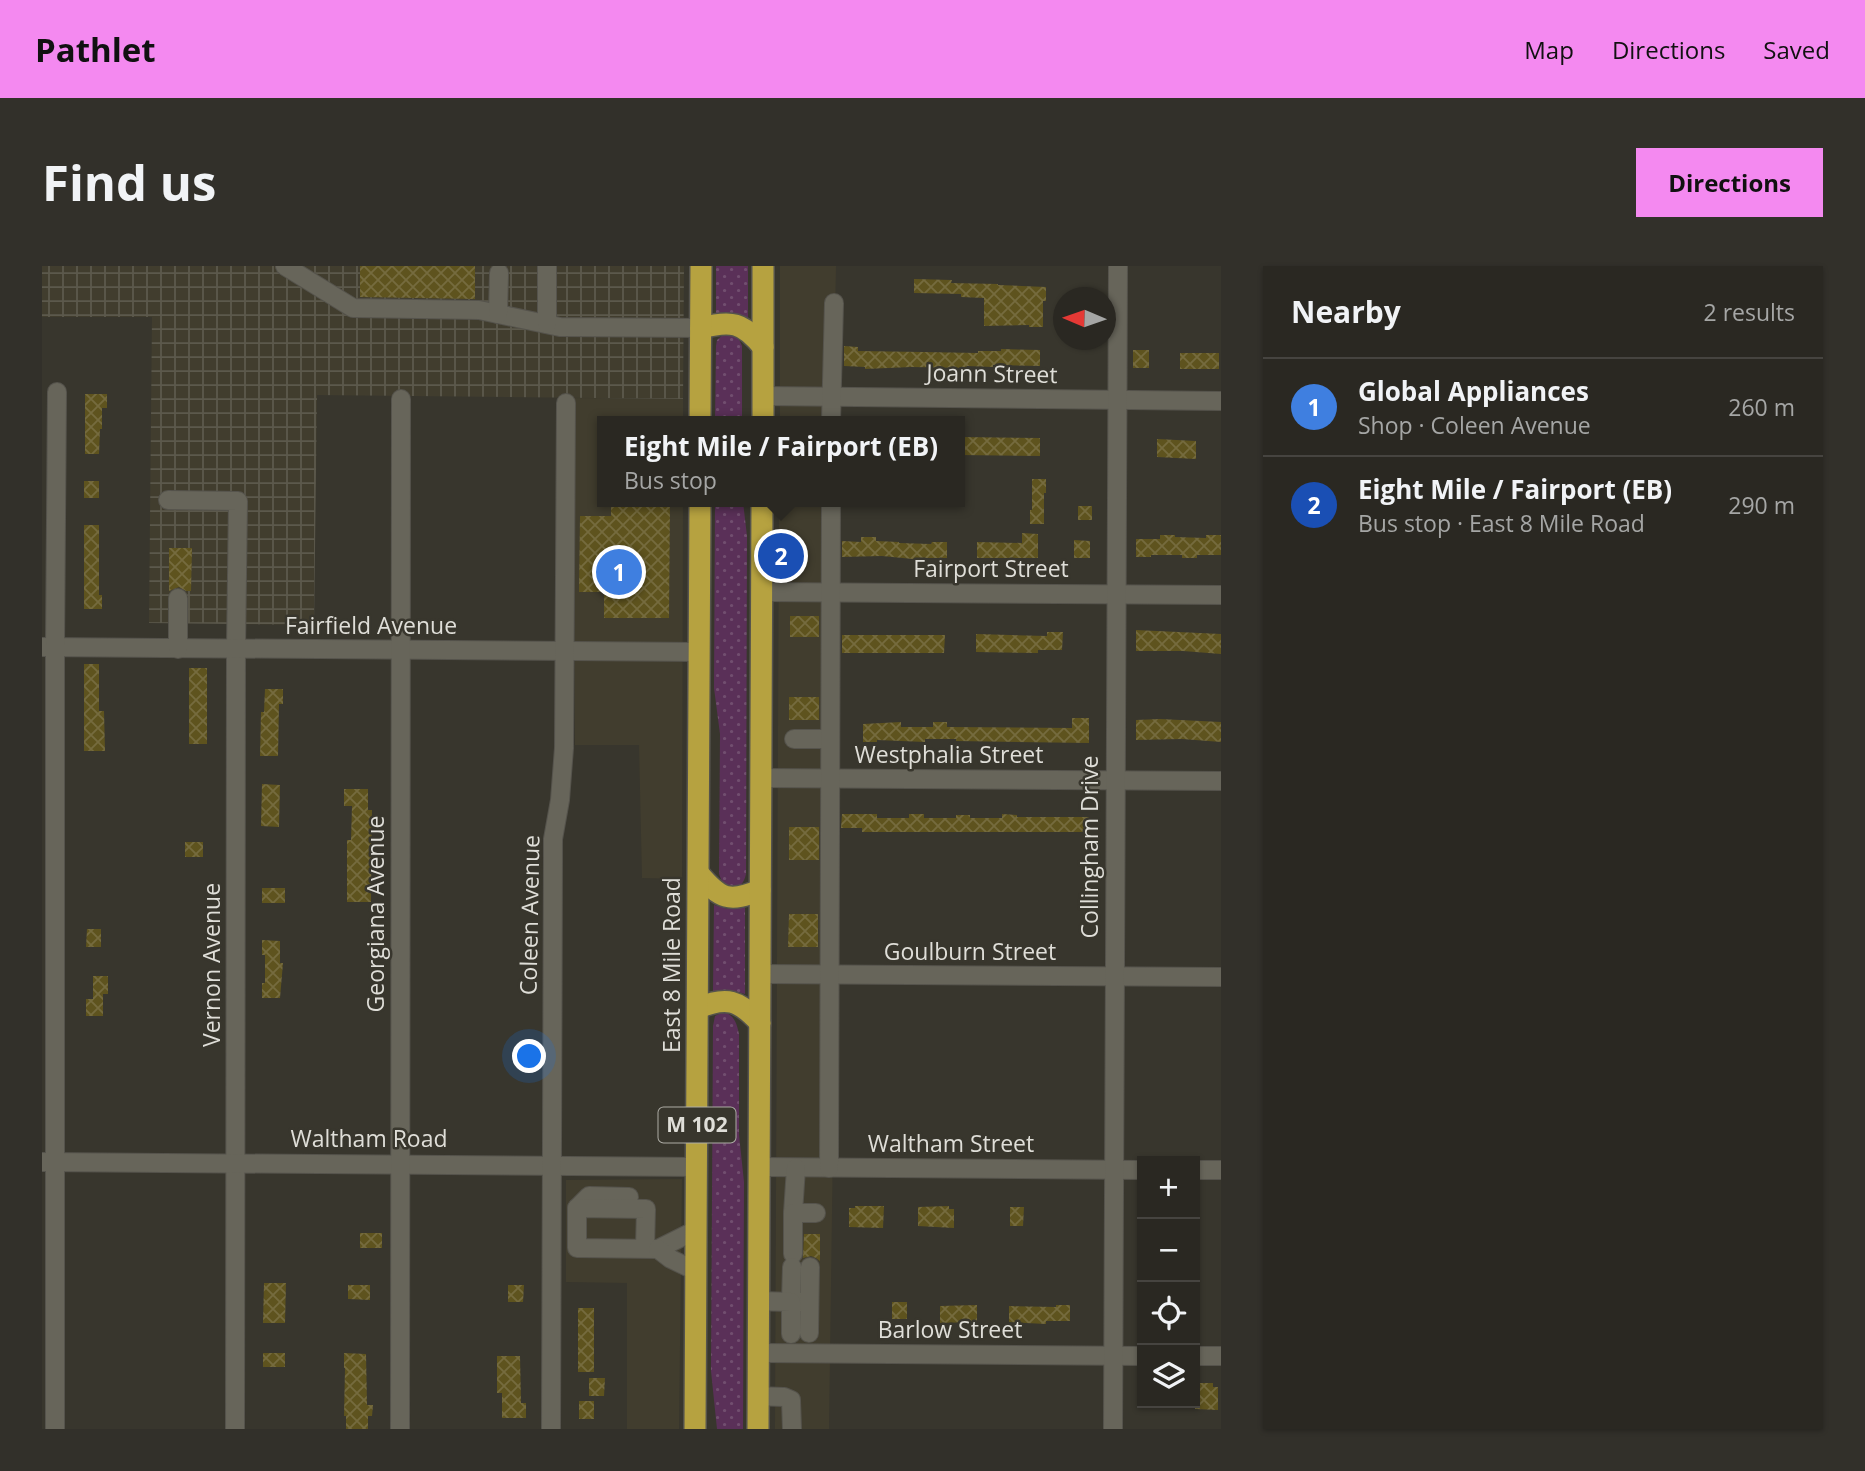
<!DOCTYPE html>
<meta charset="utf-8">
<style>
:root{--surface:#2a2822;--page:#32302a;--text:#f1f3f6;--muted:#a5a6a5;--line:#464440;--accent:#f489f0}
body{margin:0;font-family:"Open Sans",sans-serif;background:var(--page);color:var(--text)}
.controls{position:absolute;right:21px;bottom:21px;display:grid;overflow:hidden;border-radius:0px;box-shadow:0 2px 5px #0004}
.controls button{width:63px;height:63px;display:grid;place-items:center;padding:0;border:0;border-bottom:2px solid var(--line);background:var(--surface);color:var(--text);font:35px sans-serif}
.compass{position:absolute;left:1011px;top:21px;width:63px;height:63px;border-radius:50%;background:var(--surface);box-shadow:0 2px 5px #0004;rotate:272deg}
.you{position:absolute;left:488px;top:791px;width:24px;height:24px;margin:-18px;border:5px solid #fff;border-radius:50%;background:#1a73e8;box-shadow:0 0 0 10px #1a73e833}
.badge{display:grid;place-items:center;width:46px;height:46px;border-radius:50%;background:var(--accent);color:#fff;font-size:23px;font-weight:700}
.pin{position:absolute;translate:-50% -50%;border:4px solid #fff;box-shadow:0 2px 7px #0006}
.popup{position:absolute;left:555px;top:150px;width:368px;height:91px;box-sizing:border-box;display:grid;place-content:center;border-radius:0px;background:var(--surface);filter:drop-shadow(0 2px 5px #0005);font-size:23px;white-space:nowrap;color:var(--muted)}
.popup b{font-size:26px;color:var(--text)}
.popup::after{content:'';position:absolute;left:50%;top:100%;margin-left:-14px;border:14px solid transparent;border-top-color:var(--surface)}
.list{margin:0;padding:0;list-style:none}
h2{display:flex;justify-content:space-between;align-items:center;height:91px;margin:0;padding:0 28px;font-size:30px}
h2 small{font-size:23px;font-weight:400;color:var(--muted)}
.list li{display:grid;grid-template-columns:46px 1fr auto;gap:21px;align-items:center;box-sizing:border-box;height:98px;padding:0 28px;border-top:2px solid var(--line)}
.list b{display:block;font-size:26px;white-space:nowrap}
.list p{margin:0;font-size:23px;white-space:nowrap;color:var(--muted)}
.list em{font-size:23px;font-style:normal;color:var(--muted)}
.icon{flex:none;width:38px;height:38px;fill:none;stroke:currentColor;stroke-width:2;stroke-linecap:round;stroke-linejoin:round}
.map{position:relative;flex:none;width:1179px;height:1163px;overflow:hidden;border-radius:0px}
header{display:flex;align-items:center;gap:42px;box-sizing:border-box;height:98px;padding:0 35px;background:var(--accent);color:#111}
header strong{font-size:33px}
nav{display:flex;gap:38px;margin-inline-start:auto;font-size:24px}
.intro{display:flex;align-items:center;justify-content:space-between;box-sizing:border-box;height:168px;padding:0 42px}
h1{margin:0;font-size:49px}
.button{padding:18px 32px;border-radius:0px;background:var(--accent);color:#111;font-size:24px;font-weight:700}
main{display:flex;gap:42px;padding:0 42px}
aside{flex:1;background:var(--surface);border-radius:0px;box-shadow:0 2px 5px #0004}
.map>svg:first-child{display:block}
.built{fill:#413d2e}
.industrial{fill:url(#industrial-grid)}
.green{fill:url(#green-dots)}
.building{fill:url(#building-cross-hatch)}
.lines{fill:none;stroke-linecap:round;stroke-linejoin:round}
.minor-casing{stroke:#55534c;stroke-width:20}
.highway-casing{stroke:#55534c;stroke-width:24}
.minor{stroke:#67655a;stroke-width:18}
.highway{stroke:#b6a240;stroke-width:21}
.labels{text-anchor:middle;stroke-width:5;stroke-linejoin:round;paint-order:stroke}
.shield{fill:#38362d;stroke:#adaca5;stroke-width:2}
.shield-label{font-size:21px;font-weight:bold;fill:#dfded8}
.street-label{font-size:23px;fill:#dfded8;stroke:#38362d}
</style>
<header>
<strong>Pathlet</strong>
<nav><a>Map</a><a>Directions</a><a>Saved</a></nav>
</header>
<div class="intro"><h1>Find us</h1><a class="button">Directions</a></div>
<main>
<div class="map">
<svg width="1179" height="1163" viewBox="0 0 1179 1163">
<defs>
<pattern id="industrial-grid" width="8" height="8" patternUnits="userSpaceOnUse" patternTransform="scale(1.75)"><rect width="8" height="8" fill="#413d2e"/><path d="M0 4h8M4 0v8" fill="none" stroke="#5c594c"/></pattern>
<pattern id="green-dots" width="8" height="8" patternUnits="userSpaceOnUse" patternTransform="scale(1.75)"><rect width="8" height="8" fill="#5a3058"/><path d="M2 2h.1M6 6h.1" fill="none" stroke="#714e6f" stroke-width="1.8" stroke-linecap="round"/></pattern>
<pattern id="building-cross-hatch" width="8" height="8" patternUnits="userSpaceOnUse" patternTransform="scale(1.75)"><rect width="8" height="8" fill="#5e531e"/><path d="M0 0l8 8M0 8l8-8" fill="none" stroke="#756b3e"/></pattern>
</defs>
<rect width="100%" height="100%" fill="#38362d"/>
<!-- built -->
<g class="built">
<polygon points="738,0 794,0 791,155 738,155"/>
<polygon points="532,132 641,133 641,155 560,155 560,236 641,236 640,613 600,612 597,479 533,479"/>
<polygon points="737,236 793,236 792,803 787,1163 733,1163"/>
<polygon points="640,913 637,1163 585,1163 585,1017 524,1016 524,914"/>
</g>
<!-- industrial -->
<polygon class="industrial" points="0,0 642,0 641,133 275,129 272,359 107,357 110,51 0,51"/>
<!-- green -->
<g class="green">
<polygon points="674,0 706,0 706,52 693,48 674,48"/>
<polygon points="682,68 687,68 696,71 700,80 700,155 673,155 674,80 675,74"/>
<path d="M673,236h28l4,34 -1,338c-2,9 -6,14 -16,14l-7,-4 -4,-10 1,-140 -6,-46z"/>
<polygon points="672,639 686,643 700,641 703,642 703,728 692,725 674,726 671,725"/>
<path d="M681,746c11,2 14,12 16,22v101l5,47 -1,247h-26l-6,-58 2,-345 2,-10z"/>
</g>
<!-- building -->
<g class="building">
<polygon points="318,0 433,0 433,33 318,31"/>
<polygon points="872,13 910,14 909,17 956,18 956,19 1004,21 1004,35 1001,35 1001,61 987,61 987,59 942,60 942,32 919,31 919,28 872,27"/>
<polygon points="802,80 816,81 816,85 881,86 936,87 936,85 959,85 959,83 998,84 998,100 951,99 951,101 925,100 925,102 869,101 823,103 823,101 802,100"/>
<rect x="1091" y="84" width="16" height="18"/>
<rect x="1138" y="87" width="39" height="16"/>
<polygon points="43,128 65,128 65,142 60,142 60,163 58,163 57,188 43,188"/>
<polygon points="918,171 998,172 998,190 918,189"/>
<polygon points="1115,173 1154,175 1154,193 1115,191"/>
<polygon points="990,213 1004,213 1004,227 1002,227 1002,258 988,258 988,244 990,244"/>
<rect x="42" y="215" width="15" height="17"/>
<polygon points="569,236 628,236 627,352 562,352 562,326 537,326 538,250 569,250"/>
<rect x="1036" y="240" width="14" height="14"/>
<polygon points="42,259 57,259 57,329 60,329 60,343 42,343"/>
<polygon points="980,267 996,268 996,292 935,292 935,276 980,277"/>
<polygon points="1118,269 1133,269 1133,271 1164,272 1164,269 1179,269 1179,289 1155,289 1155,292 1140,292 1140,289 1109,289 1109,291 1094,291 1094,273 1118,273"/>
<polygon points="819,271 834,271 834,275 857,276 857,277 889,278 890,276 905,276 905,292 881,292 881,294 840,290 800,291 800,275 819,276"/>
<polygon points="1032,274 1048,275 1048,292 1032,292"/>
<polygon points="127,282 150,282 149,325 144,325 137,321 127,325"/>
<rect x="748" y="350" width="29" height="21"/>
<polygon points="1094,364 1179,368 1179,388 1141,385 1094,385"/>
<polygon points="1005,366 1021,366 1020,384 996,384 996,387 934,386 934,368 1005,370"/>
<polygon points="800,369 903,369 902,387 800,387"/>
<polygon points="42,398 57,398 57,445 62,445 63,485 42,485"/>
<rect x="147" y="402" width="18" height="76"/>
<polygon points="223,423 241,423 241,438 237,438 236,490 218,490 219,446 222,446"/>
<rect x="747" y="431" width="30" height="23"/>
<polygon points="1030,452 1047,452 1047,477 914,475 914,473 883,473 883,476 835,474 835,476 821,476 821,458 859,456 859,461 891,461 891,456 905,456 905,461 1030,462"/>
<polygon points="1118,453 1179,456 1179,476 1140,473 1094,474 1094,454"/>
<polygon points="220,518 238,519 237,561 219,560"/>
<polygon points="302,523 326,523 326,544 330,544 329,636 305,636 305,574 309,574 310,540 302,540"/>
<polygon points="800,548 835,548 835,552 867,552 867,548 882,548 882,552 914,552 914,549 928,549 928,552 960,552 960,548 975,549 975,551 1047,551 1046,566 820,566 820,562 799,562"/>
<rect x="747" y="561" width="30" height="33"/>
<rect x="143" y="576" width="18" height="15"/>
<rect x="220" y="622" width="23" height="15"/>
<polygon points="747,648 776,648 776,681 746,681"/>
<polygon points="45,663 59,663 59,681 44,681"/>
<polygon points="220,674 238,675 238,697 241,697 238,732 220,732 220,717 223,717 223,689 220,689"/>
<polygon points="51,710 66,710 66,728 61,728 61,750 44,750 44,733 51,733"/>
<polygon points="813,940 842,940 841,962 807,961 807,942 813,942"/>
<polygon points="907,940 907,943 912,943 912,962 876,960 876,941"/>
<polygon points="968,941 982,941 981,960 968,960"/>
<rect x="318" y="967" width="22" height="15"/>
<polygon points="762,968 778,968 778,995 774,992 769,990 761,992"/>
<polygon points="222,1017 244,1017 243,1057 221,1057"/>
<polygon points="306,1019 328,1019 328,1034 306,1033"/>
<polygon points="466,1019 482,1019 481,1036 466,1036"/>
<rect x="850" y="1036" width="15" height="17"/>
<polygon points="935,1039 935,1056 898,1057 898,1040"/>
<polygon points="1014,1039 1028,1039 1028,1055 1004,1055 1004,1058 967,1056 967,1040 1014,1041"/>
<rect x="536" y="1042" width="16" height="64"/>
<rect x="221" y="1087" width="22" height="14"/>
<polygon points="302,1087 324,1088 325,1139 331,1139 330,1150 326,1150 326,1163 304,1163 304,1150 302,1150 303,1102 302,1102"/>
<polygon points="455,1090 478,1090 479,1137 484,1137 484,1152 460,1152 460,1127 455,1127"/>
<polygon points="547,1112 563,1112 562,1130 547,1130"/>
<polygon points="1153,1117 1171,1117 1171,1121 1176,1121 1176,1144 1153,1143"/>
<rect x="537" y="1135" width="15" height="18"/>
</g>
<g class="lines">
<!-- minor casing -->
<g class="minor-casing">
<g id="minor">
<polyline points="243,0 311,42 437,44 518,61 659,62"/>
<polyline points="456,48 457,7"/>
<polyline points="505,58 505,0"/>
<polyline points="721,130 1179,135"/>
<polyline points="789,155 792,37"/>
<polyline points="126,234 196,235 194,383 193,1163"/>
<polyline points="720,326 1179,329"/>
<polyline points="0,381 657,386"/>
<polyline points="136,383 136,332"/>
<polyline points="752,473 787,473"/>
<polyline points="719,512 1179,515"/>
<polyline points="718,708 1179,711"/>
<polyline points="0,896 654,901"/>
<polyline points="717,901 1100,904"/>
<polyline points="787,902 789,236"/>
<polyline points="1153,904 1179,904"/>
<polyline points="535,942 547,930 587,931"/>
<polyline points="751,947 754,902"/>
<polyline points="603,982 604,943 535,942 535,982 616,983 654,964"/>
<polyline points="616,983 629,993 654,1005"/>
<polyline points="751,988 751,947 774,947"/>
<polyline points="750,1001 749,1036 760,1036"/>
<polyline points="716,1035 749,1036 749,1068"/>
<polyline points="767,1067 768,1001"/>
<polyline points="716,1087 1100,1090"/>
<polyline points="1153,1090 1179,1090"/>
<polyline points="716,1130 742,1131 749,1134 750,1163"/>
<polyline points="13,1163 13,381 15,126"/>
<polyline points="358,1163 359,133"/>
<polyline points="509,1163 511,590 511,573 518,534 522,482 524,137"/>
<polyline points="1071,1163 1076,0"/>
</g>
</g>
<!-- highway casing -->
<g class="highway-casing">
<g id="highway">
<path d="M659,62c30,-8 42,-6 62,19"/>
<polyline points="658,155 659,0"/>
<polyline points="721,155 721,0"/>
<path d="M657,608c21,25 30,29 61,16"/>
<path d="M656,742c29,-12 41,-8 62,15"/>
<polyline points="653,1163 658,236"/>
<polyline points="716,1163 720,236"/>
</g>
</g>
<!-- minor -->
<use href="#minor" class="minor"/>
<!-- highway -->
<use href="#highway" class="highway"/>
</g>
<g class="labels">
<!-- shield labels -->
<rect class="shield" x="616.5" y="841.5" width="77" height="35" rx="5"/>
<g class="shield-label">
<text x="655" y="866">M 102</text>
</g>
<!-- street labels -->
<g class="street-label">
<text transform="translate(950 108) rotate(1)" y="8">Joann Street</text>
<text x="949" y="311">Fairport Street</text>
<text x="329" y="368">Fairfield Avenue</text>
<text x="907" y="497">Westphalia Street</text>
<text transform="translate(1048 581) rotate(-90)" y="8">Collingham Drive</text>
<text transform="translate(334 648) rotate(-90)" y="8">Georgiana Avenue</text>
<text transform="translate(488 649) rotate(-89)" y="8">Coleen Avenue</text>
<text x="928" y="694">Goulburn Street</text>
<text transform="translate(170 699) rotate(-90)" y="8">Vernon Avenue</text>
<text transform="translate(630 699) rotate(-90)" y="8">East 8 Mile Road</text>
<text x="327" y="881">Waltham Road</text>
<text x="909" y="886">Waltham Street</text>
<text x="908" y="1072">Barlow Street</text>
</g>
</g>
</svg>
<div class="controls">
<button>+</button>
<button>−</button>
<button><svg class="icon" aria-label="locate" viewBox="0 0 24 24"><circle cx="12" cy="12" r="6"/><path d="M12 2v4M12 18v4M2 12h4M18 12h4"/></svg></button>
<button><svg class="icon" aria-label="layers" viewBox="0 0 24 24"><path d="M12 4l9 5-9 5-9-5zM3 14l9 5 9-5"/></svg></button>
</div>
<svg class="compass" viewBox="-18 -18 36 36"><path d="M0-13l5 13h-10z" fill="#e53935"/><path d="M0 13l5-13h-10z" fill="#a5a6a5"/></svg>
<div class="you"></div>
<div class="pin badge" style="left:577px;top:306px;background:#3f7fe0">1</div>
<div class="pin badge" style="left:739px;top:290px;background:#1a4fb4">2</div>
<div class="popup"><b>Eight Mile / Fairport (EB)</b>Bus stop</div>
</div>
<aside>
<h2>Nearby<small>2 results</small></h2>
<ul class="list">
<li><span class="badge" style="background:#3f7fe0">1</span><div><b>Global Appliances</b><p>Shop · Coleen Avenue</p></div><em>260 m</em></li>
<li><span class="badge" style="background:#1a4fb4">2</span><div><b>Eight Mile / Fairport (EB)</b><p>Bus stop · East 8 Mile Road</p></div><em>290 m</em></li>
</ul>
</aside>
</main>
